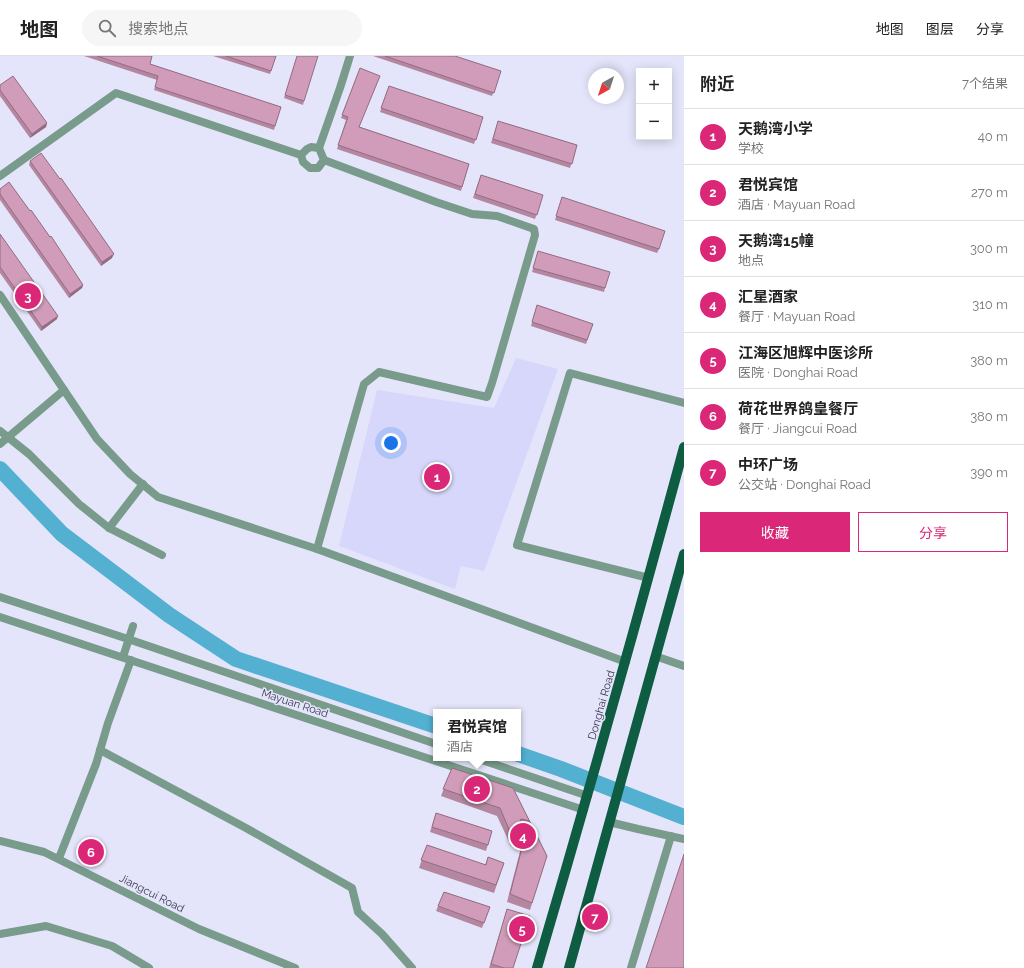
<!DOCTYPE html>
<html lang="zh">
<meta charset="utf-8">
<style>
:root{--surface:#fff;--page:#f6f6f6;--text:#222;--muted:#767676;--line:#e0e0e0;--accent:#db2777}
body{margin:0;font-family:Raleway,"Noto Sans SC",sans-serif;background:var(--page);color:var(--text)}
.controls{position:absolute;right:12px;top:12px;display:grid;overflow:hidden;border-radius:0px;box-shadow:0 2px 10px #0003}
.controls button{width:36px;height:36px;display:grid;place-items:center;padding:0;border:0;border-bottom:1px solid var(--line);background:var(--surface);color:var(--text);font:20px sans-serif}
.compass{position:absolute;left:588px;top:12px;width:36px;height:36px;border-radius:50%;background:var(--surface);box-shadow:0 2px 10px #0003;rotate:219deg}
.you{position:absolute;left:391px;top:387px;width:14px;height:14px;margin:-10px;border:3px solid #fff;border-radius:50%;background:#1a73e8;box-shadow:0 0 0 6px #1a73e833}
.badge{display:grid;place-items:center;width:26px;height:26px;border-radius:50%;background:var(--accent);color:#fff;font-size:13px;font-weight:700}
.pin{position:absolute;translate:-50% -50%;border:2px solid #fff;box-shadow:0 1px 4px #0006}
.popup{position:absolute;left:433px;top:653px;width:88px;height:52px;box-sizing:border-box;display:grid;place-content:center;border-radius:0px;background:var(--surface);filter:drop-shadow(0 1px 3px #0005);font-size:13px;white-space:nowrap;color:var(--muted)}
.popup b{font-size:15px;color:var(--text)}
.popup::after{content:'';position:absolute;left:50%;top:100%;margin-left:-8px;border:8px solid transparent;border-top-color:var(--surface)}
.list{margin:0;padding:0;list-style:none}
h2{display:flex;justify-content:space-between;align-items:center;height:52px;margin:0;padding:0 16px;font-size:17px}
h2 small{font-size:13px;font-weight:400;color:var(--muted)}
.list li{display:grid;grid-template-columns:26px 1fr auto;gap:12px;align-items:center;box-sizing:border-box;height:56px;padding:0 16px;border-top:1px solid var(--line)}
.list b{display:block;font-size:15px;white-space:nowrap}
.list p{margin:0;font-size:13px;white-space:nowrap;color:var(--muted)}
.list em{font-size:13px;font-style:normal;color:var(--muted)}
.actions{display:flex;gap:8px;padding:12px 16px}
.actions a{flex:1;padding:9px 0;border:1px solid var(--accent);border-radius:0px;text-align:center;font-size:14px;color:var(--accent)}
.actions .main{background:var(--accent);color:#fff}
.icon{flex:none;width:22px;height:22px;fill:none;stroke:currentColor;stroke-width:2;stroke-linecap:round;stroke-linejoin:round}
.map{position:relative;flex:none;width:684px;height:912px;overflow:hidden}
header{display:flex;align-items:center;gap:24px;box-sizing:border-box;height:56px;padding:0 20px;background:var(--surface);border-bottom:1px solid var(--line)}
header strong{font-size:19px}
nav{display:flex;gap:22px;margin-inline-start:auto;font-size:14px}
.search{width:280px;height:36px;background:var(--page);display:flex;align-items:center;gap:10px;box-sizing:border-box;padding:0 14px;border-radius:22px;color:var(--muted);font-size:15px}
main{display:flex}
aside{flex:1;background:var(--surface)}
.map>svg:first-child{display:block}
.built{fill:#d6d7fb}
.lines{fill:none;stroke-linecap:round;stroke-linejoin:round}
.river{stroke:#53b0d1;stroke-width:16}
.minor{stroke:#799b8b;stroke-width:8}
.tertiary{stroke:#799b8b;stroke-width:8}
.primary{stroke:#0e5c41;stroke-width:10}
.wall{fill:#b486a0}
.shaded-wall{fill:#926d82}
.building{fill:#d19cba;stroke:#926d82}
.labels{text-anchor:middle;stroke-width:3;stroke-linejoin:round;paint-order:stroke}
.street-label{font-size:11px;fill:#37384d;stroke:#e4e5fa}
</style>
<header>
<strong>地图</strong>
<div class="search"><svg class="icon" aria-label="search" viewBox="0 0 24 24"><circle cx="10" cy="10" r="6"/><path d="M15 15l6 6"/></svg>搜索地点</div>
<nav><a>地图</a><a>图层</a><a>分享</a></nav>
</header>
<main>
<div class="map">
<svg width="684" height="912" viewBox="0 0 684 912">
<rect width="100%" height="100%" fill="#e4e5fa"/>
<!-- built -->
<polygon class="built" points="516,302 558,313 484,515 461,510 455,533 339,490 377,334 494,352"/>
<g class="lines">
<!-- river -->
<g class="river">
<polyline points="0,413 62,478 169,559 236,603 436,670"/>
<polyline points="518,698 561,713 684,761"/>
</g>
<!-- minor -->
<g class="minor">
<polygon points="311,91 319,92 324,104 318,112 310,112 303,106 301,99 307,93"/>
<polyline points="319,92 340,32 350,0"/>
<polyline points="0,120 116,37 301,99"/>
<polyline points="0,239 97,383 130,418 158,441 317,493 626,606"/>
<polyline points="0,375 29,398 79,448 109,472 162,499"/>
<polyline points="0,388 64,334"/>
<polyline points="109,472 143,428"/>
<polyline points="317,493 364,328 379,316 487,341 492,327 535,179 534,173 497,160 472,158 436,146 324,104"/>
<polyline points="649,522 517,489 570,317 684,347"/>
<polyline points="655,600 684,610"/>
<polyline points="123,601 133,570"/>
<polyline points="100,694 246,772 352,832 358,856 382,878 412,912"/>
<polyline points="59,802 96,708 108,667 131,604"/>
<polyline points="0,878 46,870 112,890 149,912"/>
<polyline points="631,912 671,780"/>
</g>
<!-- tertiary -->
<g class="tertiary">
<polyline points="0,541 128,583 436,688"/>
<polyline points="0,561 584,754"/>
<polyline points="476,702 588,740"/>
<polyline points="609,766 638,773 684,783"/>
<polyline points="0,785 44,796 199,873 295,912"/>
</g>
<!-- primary -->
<g class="primary">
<path d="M537,912c51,-173 100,-347 147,-521"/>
<polyline points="569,912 684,498"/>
</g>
</g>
<!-- wall -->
<g class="wall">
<polygon points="84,0 152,0 150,8 281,51 274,74 154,34 157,24"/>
<polygon points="213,0 276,0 270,18"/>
<polygon points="297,0 304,45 303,49 284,42"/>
<polygon points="373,0 455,0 501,15 492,40"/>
<polygon points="360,12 360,71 469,108 461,135 337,93 346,64 341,62"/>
<polygon points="0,29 47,67 46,71 30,82 0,40"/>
<polygon points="389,30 483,61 474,88 380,56"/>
<polygon points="498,65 577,89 570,112 491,87"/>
<polygon points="30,105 112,202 101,210 29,109"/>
<polygon points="481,119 543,139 535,163 473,142"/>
<polygon points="0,133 50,181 83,229 82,232 69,242 0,144"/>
<polygon points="562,141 659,193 657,197 555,164"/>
<polygon points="0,178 57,263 41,275 0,217"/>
<polygon points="538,195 605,232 604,236 532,216"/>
<polygon points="537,249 593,268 586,288 531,270"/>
<polygon points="452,712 513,732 547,800 530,854 507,846 526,772 518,770 511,790 497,760 441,740"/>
<polygon points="436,757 492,775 486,795 430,776"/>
<polygon points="427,789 485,809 488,801 504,807 494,837 419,812"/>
<polygon points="444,836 490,851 482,872 436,855"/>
<polygon points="507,853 513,912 489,912 505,860"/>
</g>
<!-- shaded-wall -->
<g class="shaded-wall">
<polygon points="47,67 46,71 30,82 32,78"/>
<polygon points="114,198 112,202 101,210 102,206"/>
<polygon points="83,229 82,232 69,242 70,238"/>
<polygon points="58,260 57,263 41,275 42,271"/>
</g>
<!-- building -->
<g class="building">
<polygon points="97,0 152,0 150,8 281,51 275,70 155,31 158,20"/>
<polygon points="226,0 276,0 271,15"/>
<polygon points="297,0 318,0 304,45 285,39"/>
<polygon points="385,0 455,0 501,15 494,37"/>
<polygon points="360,12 380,20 359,71 469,108 462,131 338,89 348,61 342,59"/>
<polygon points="13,20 47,67 32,78 0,34 0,29"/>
<polygon points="389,30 483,61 476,84 381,52"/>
<polygon points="498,65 577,89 572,108 493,83"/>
<polygon points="41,97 60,123 61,122 114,198 102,206 30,105"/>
<polygon points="481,119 543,139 537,159 475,138"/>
<polygon points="9,126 30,155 31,154 50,181 51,180 83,229 70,238 0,138 0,133"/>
<polygon points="562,141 665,175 659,193 556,160"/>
<polygon points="0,178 58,260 42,271 0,211"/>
<polygon points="538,195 610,216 605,232 533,212"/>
<polygon points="537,249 593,268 587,284 532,266"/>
<polygon points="452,712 513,732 547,800 532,847 510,838 529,765 521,763 513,783 500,752 443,733"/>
<polygon points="436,757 492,775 488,789 432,771"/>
<polygon points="427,789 486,809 488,801 504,807 496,829 421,804"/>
<polygon points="684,798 684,912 646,912"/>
<polygon points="444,836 490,851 484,867 438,850"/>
<polygon points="507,853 530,860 513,912 504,912 491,908"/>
</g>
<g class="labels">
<!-- street labels -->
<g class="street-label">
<text transform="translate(295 647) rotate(18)" y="4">Mayuan Road</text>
<text transform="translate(601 649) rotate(-74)" y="4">Donghai Road</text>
<text transform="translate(152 837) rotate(27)" y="4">Jiangcui Road</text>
</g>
</g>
</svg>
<div class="controls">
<button>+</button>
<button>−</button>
</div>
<svg class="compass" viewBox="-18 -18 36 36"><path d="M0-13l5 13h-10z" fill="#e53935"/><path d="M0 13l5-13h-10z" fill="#767676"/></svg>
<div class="you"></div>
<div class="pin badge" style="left:437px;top:421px">1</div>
<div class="pin badge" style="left:477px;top:733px">2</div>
<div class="popup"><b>君悦宾馆</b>酒店</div>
<div class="pin badge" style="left:28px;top:240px">3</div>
<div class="pin badge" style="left:523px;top:780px">4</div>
<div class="pin badge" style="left:522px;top:873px">5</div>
<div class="pin badge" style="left:91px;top:796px">6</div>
<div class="pin badge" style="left:595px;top:861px">7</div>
</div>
<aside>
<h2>附近<small>7个结果</small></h2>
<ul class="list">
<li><span class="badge">1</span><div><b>天鹅湾小学</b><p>学校</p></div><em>40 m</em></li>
<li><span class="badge">2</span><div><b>君悦宾馆</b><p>酒店 · Mayuan Road</p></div><em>270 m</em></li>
<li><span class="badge">3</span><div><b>天鹅湾15幢</b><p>地点</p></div><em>300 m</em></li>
<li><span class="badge">4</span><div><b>汇星酒家</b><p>餐厅 · Mayuan Road</p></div><em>310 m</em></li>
<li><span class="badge">5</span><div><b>江海区旭辉中医诊所</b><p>医院 · Donghai Road</p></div><em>380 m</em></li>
<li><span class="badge">6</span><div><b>荷花世界鸽皇餐厅</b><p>餐厅 · Jiangcui Road</p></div><em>380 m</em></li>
<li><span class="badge">7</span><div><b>中环广场</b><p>公交站 · Donghai Road</p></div><em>390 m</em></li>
</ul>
<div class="actions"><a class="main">收藏</a><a>分享</a></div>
</aside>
</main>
